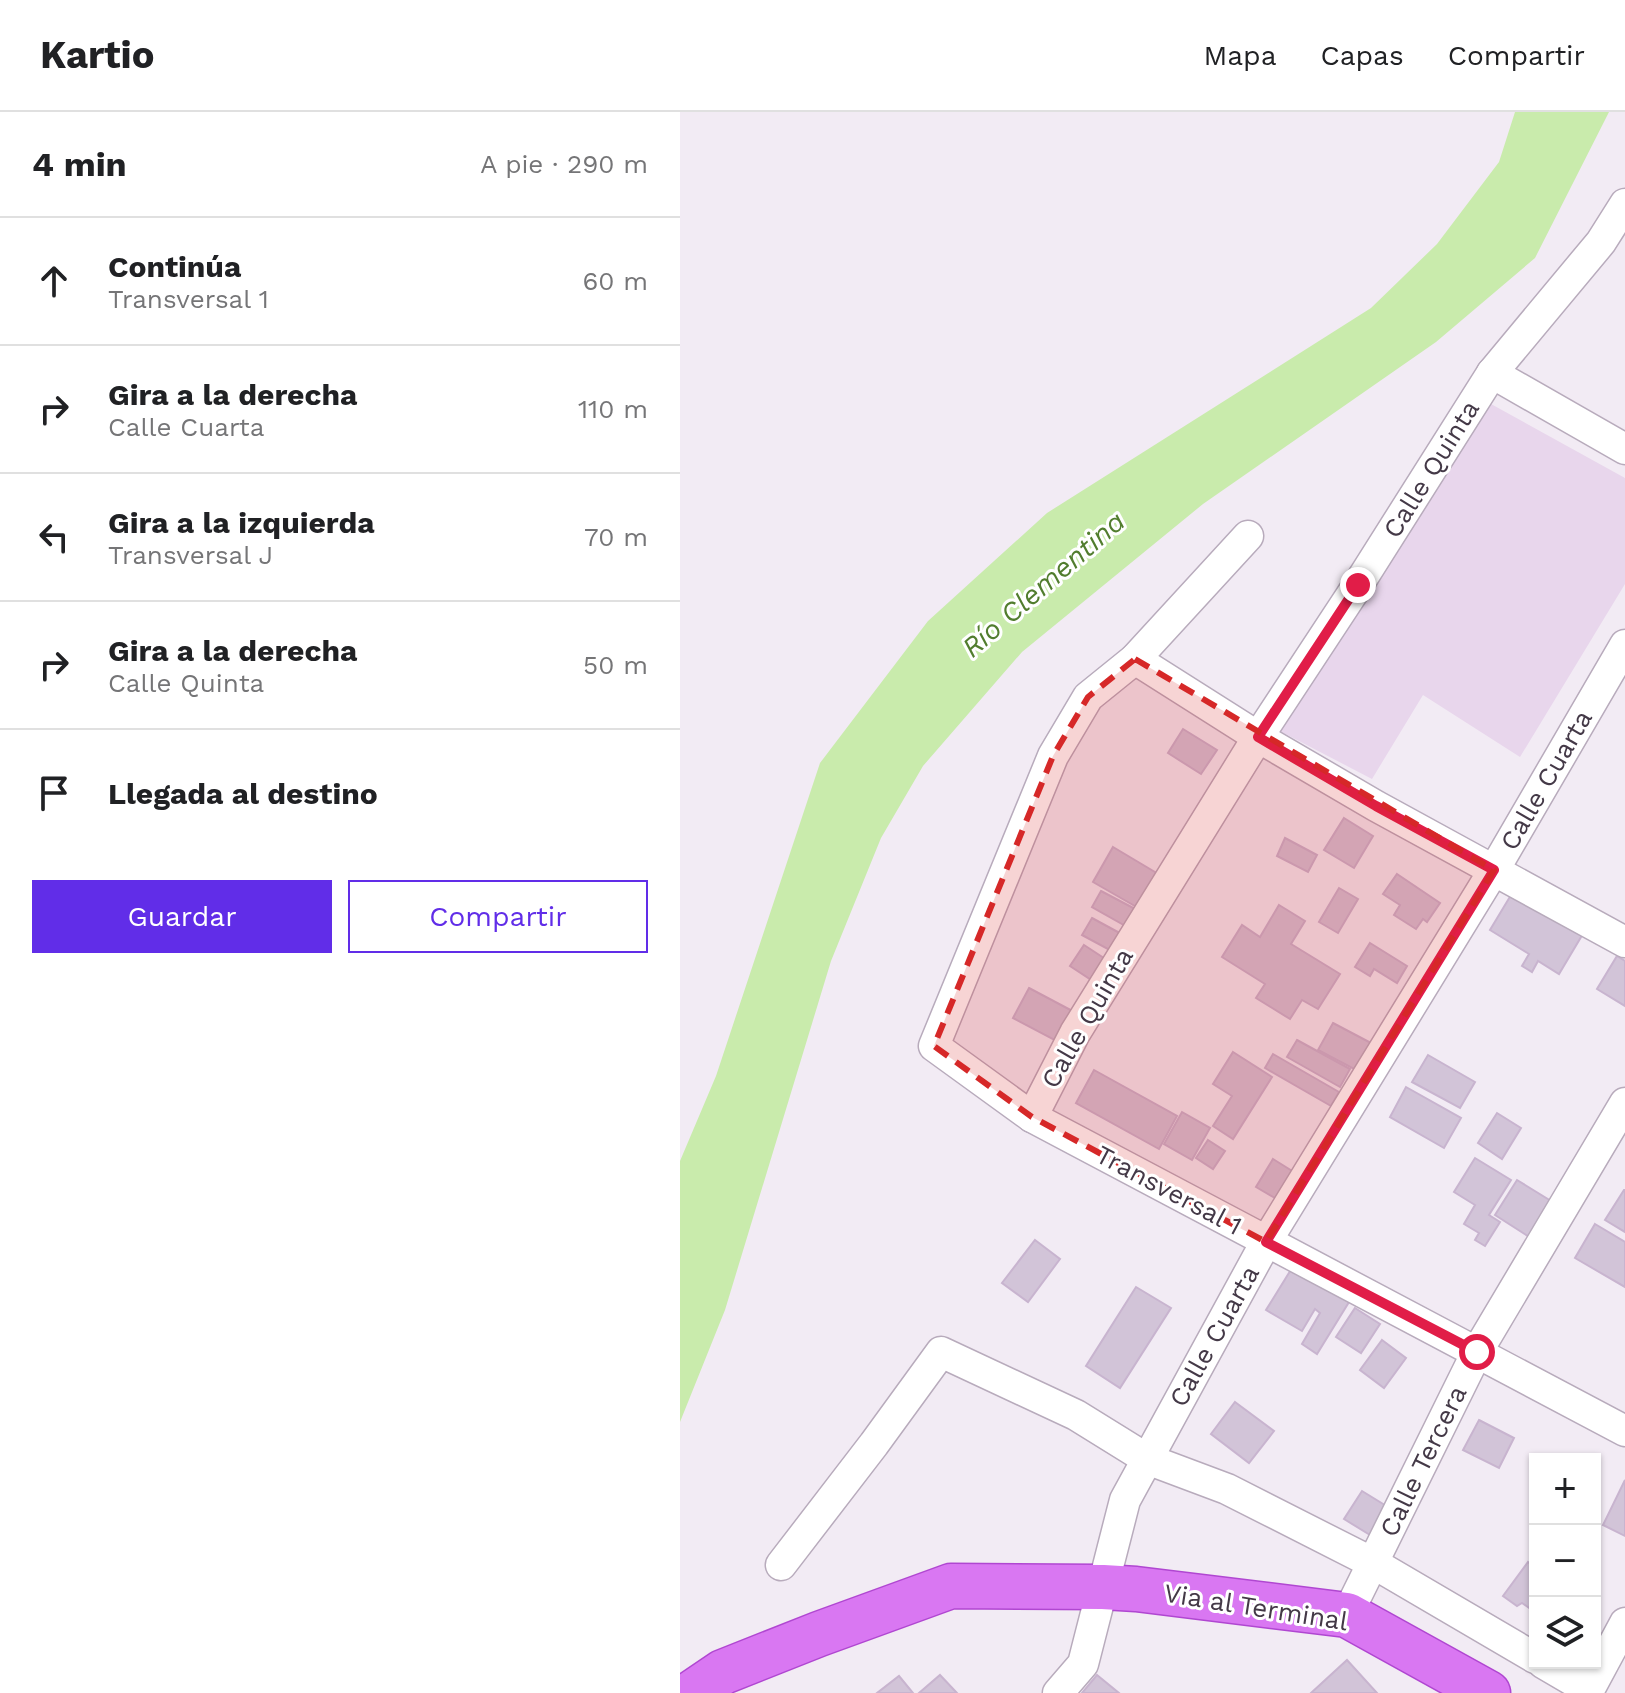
<!DOCTYPE html>
<html lang="es">
<meta charset="utf-8">
<style>
:root{--surface:#fff;--page:#f6f6f6;--text:#202124;--muted:#757577;--line:#e0e0e0;--accent:#612de8}
body{margin:0;font-family:"Work Sans",sans-serif;background:var(--page);color:var(--text)}
.controls{position:absolute;right:24px;bottom:24px;display:grid;overflow:hidden;border-radius:0px;box-shadow:0 2px 6px #0004}
.controls button{width:72px;height:72px;display:grid;place-items:center;padding:0;border:0;border-bottom:2px solid var(--line);background:var(--surface);color:var(--text);font:40px sans-serif}
.stop{position:absolute;width:24px;height:24px;margin:-18px;border:6px solid #e11d48;border-radius:50%;background:#fff}
.stop.end{background:#e11d48;border-color:#fff;box-shadow:0 2px 8px #0008}
.list{margin:0;padding:0;list-style:none}
h2{display:flex;justify-content:space-between;align-items:center;height:104px;margin:0;padding:0 32px;font-size:34px}
h2 small{font-size:26px;font-weight:400;color:var(--muted)}
.list li{display:grid;grid-template-columns:52px 1fr auto;gap:24px;align-items:center;box-sizing:border-box;height:128px;padding:0 32px;border-top:2px solid var(--line)}
.list b{display:block;font-size:30px;white-space:nowrap}
.list p{margin:0;font-size:26px;white-space:nowrap;color:var(--muted)}
.list em{font-size:26px;font-style:normal;color:var(--muted)}
.actions{display:flex;gap:16px;padding:24px 32px}
.actions a{flex:1;padding:18px 0;border:2px solid var(--accent);border-radius:0px;text-align:center;font-size:28px;color:var(--accent)}
.actions .main{background:var(--accent);color:#fff}
.icon{flex:none;width:44px;height:44px;fill:none;stroke:currentColor;stroke-width:2;stroke-linecap:round;stroke-linejoin:round}
.map{position:relative;flex:none;width:945px;height:1581px;overflow:hidden}
header{display:flex;align-items:center;gap:48px;box-sizing:border-box;height:112px;padding:0 40px;background:var(--surface);border-bottom:2px solid var(--line)}
header strong{font-size:38px}
nav{display:flex;gap:44px;margin-inline-start:auto;font-size:28px}
main{display:flex}
aside{flex:1;background:var(--surface)}
.map>svg:first-child{display:block}
.education{fill:#e8d6ec}
.water{fill:#c9ebac}
.building{fill:#d2c4d8;stroke:#c8b4cf;stroke-width:2}
.lines{fill:none;stroke-linecap:round;stroke-linejoin:round}
.minor-casing{stroke:#b8abbc;stroke-width:33}
.highway-casing{stroke:#b047d1;stroke-width:47}
.minor{stroke:#fff;stroke-width:30}
.highway{stroke:#d977f2;stroke-width:44}
.route{stroke:#e11d48;stroke-width:10}
.marked{fill:#d62828;fill-opacity:0.2;stroke:#d62828;stroke-width:6;stroke-dasharray:16 10;stroke-linejoin:round}
.labels{text-anchor:middle;stroke-width:6;stroke-linejoin:round;paint-order:stroke}
.street-label{font-size:26px;fill:#443947;stroke:#fff}
.water-label{font-size:28px;font-style:italic;fill:#517d2e;stroke:#fff}
</style>
<header>
<strong>Kartio</strong>
<nav><a>Mapa</a><a>Capas</a><a>Compartir</a></nav>
</header>
<main>
<aside>
<h2>4 min<small>A pie · 290 m</small></h2>
<ul class="list">
<li><svg class="icon" aria-label="ahead" viewBox="0 0 24 24"><path d="M12 20V5M6 11l6-6 6 6"/></svg><div><b>Continúa</b><p>Transversal 1</p></div><em>60 m</em></li>
<li><svg class="icon" aria-label="right" viewBox="0 0 24 24"><path d="M7 20v-9h11M14 6l5 5-5 5"/></svg><div><b>Gira a la derecha</b><p>Calle Cuarta</p></div><em>110 m</em></li>
<li><svg class="icon" aria-label="left" viewBox="0 0 24 24"><path d="M17 20v-9H6M10 6l-5 5 5 5"/></svg><div><b>Gira a la izquierda</b><p>Transversal J</p></div><em>70 m</em></li>
<li><svg class="icon" aria-label="right" viewBox="0 0 24 24"><path d="M7 20v-9h11M14 6l5 5-5 5"/></svg><div><b>Gira a la derecha</b><p>Calle Quinta</p></div><em>50 m</em></li>
<li><svg class="icon" aria-label="arrive" viewBox="0 0 24 24"><path d="M6 21V4h12l-3 4 3 4H6"/></svg><div><b>Llegada al destino</b></div></li>
</ul>
<div class="actions"><a class="main">Guardar</a><a>Compartir</a></div>
</aside>
<div class="map">
<svg width="945" height="1581" viewBox="0 0 945 1581">
<rect width="100%" height="100%" fill="#f2ebf4"/>
<!-- education -->
<polygon class="education" points="811,292 945,366 945,472 840,645 743,583 692,667 594,616"/>
<!-- water -->
<polygon class="water" points="835,0 929,0 855,146 756,230 523,392 342,540 243,654 201,726 151,849 45,1198 0,1310 0,1049 36,964 140,651 248,509 367,401 691,196 757,132 819,50"/>
<!-- building -->
<g class="building">
<polygon points="503,617 537,638 521,662 488,641"/>
<polygon points="664,706 693,724 674,756 644,738"/>
<polygon points="605,726 637,743 628,760 597,744"/>
<polygon points="433,735 480,763 460,797 413,770"/>
<polygon points="717,762 760,791 747,810 743,807 736,817 714,803 720,793 703,782"/>
<polygon points="659,776 678,787 658,821 639,810"/>
<polygon points="834,778 904,820 879,862 858,849 852,860 842,854 849,842 810,818"/>
<polygon points="421,779 459,799 449,816 412,795"/>
<polygon points="599,793 625,809 611,832 660,862 638,897 622,888 610,907 576,886 585,872 542,845 562,813 580,825"/>
<polygon points="412,806 447,825 437,842 402,823"/>
<polygon points="690,831 727,854 717,871 694,857 690,864 675,855"/>
<polygon points="404,833 433,852 419,873 390,854"/>
<polygon points="937,844 945,849 945,894 917,877"/>
<polygon points="349,876 400,903 384,933 333,906"/>
<polygon points="653,911 691,931 676,958 638,938"/>
<polygon points="617,928 670,957 660,975 607,945"/>
<polygon points="553,940 592,965 553,1027 533,1014 552,984 533,972"/>
<polygon points="593,942 659,980 651,994 585,956"/>
<polygon points="748,943 795,970 780,996 732,970"/>
<polygon points="414,958 497,1004 479,1037 396,991"/>
<polygon points="726,975 781,1006 764,1036 710,1005"/>
<polygon points="502,1000 530,1016 512,1048 484,1032"/>
<polygon points="817,1001 841,1016 822,1047 798,1031"/>
<polygon points="528,1028 545,1039 533,1057 516,1046"/>
<polygon points="795,1046 831,1068 809,1103 820,1110 805,1134 795,1128 799,1121 784,1112 795,1093 774,1080"/>
<polygon points="593,1047 617,1062 600,1089 576,1075"/>
<polygon points="837,1068 876,1092 854,1128 815,1103"/>
<polygon points="944,1078 945,1078 945,1120 925,1108"/>
<polygon points="915,1112 945,1130 945,1175 895,1146"/>
<polygon points="355,1128 380,1147 348,1190 322,1171"/>
<polygon points="612,1156 669,1190 637,1242 622,1232 640,1201 635,1197 622,1219 586,1198"/>
<polygon points="456,1175 491,1196 440,1276 406,1254"/>
<polygon points="675,1196 700,1212 681,1241 656,1225"/>
<polygon points="702,1228 726,1246 704,1276 680,1258"/>
<polygon points="555,1290 594,1319 569,1351 531,1322"/>
<polygon points="799,1308 834,1326 819,1356 783,1338"/>
<polygon points="945,1368 945,1424 923,1413"/>
<polygon points="682,1379 708,1395 690,1423 664,1407"/>
<polygon points="848,1450 855,1456 855,1500 842,1491 837,1494 823,1484"/>
<polygon points="667,1548 697,1581 631,1581"/>
<polygon points="260,1563 277,1581 239,1581"/>
<polygon points="417,1563 439,1581 402,1581"/>
<polygon points="219,1564 233,1581 197,1581"/>
</g>
<g class="lines">
<!-- minor casing -->
<g class="minor-casing">
<g id="minor">
<polyline points="812,261 945,337"/>
<polyline points="568,424 455,547 408,585 373,644 254,934 352,1005 945,1319"/>
<polyline points="455,547 578,625 696,694 945,830"/>
<polyline points="352,1005 395,921 578,625 678,473 812,261 921,130 945,92"/>
<polyline points="101,1453 194,1332 261,1240 396,1303 467,1347 547,1377 693,1451 855,1546"/>
<polyline points="667,1503 797,1240 945,991"/>
<polyline points="863,1551 909,1578 945,1511"/>
<polyline points="378,1581 403,1552 445,1388 586,1130 814,758 945,533"/>
</g>
</g>
<!-- highway casing -->
<g class="highway-casing">
<polyline id="highway" points="12,1581 43,1560 139,1522 271,1474 423,1475 456,1477 667,1503 808,1581"/>
</g>
<!-- minor -->
<use href="#minor" class="minor"/>
<!-- highway -->
<use href="#highway" class="highway"/>
</g>
<g class="lines">
<!-- route -->
<polyline class="route" points="678,473 578,625 696,694 814,758 586,1130 797,1240"/>
</g>
<!-- marked area -->
<path class="marked" d="M455,547l359,211 -228,372 -234,-125 -98,-71 119,-290 35,-59z"/>
<g class="labels">
<!-- street labels -->
<g class="street-label">
<text transform="translate(751 357) rotate(-58)" y="9">Calle Quinta</text>
<text transform="translate(866 668) rotate(-60)" y="9">Calle Cuarta</text>
<text transform="translate(407 906) rotate(-60)" y="9">Calle Quinta</text>
<text transform="translate(489 1078) rotate(28)" y="9">Transversal 1</text>
<text transform="translate(534 1224) rotate(-61)" y="9">Calle Cuarta</text>
<text transform="translate(743 1349) rotate(-64)" y="9">Calle Tercera</text>
<text transform="translate(576 1495) rotate(9)" y="9">Via al Terminal</text>
</g>
<!-- water labels -->
<g class="water-label">
<text transform="translate(363 472) rotate(-41)" y="10">Río Clementina</text>
</g>
</g>
</svg>
<div class="controls">
<button>+</button>
<button>−</button>
<button><svg class="icon" aria-label="layers" viewBox="0 0 24 24"><path d="M12 4l9 5-9 5-9-5zM3 14l9 5 9-5"/></svg></button>
</div>
<div class="stop" style="left:797px;top:1240px"></div>
<div class="stop end" style="left:678px;top:473px"></div>
</div>
</main>
